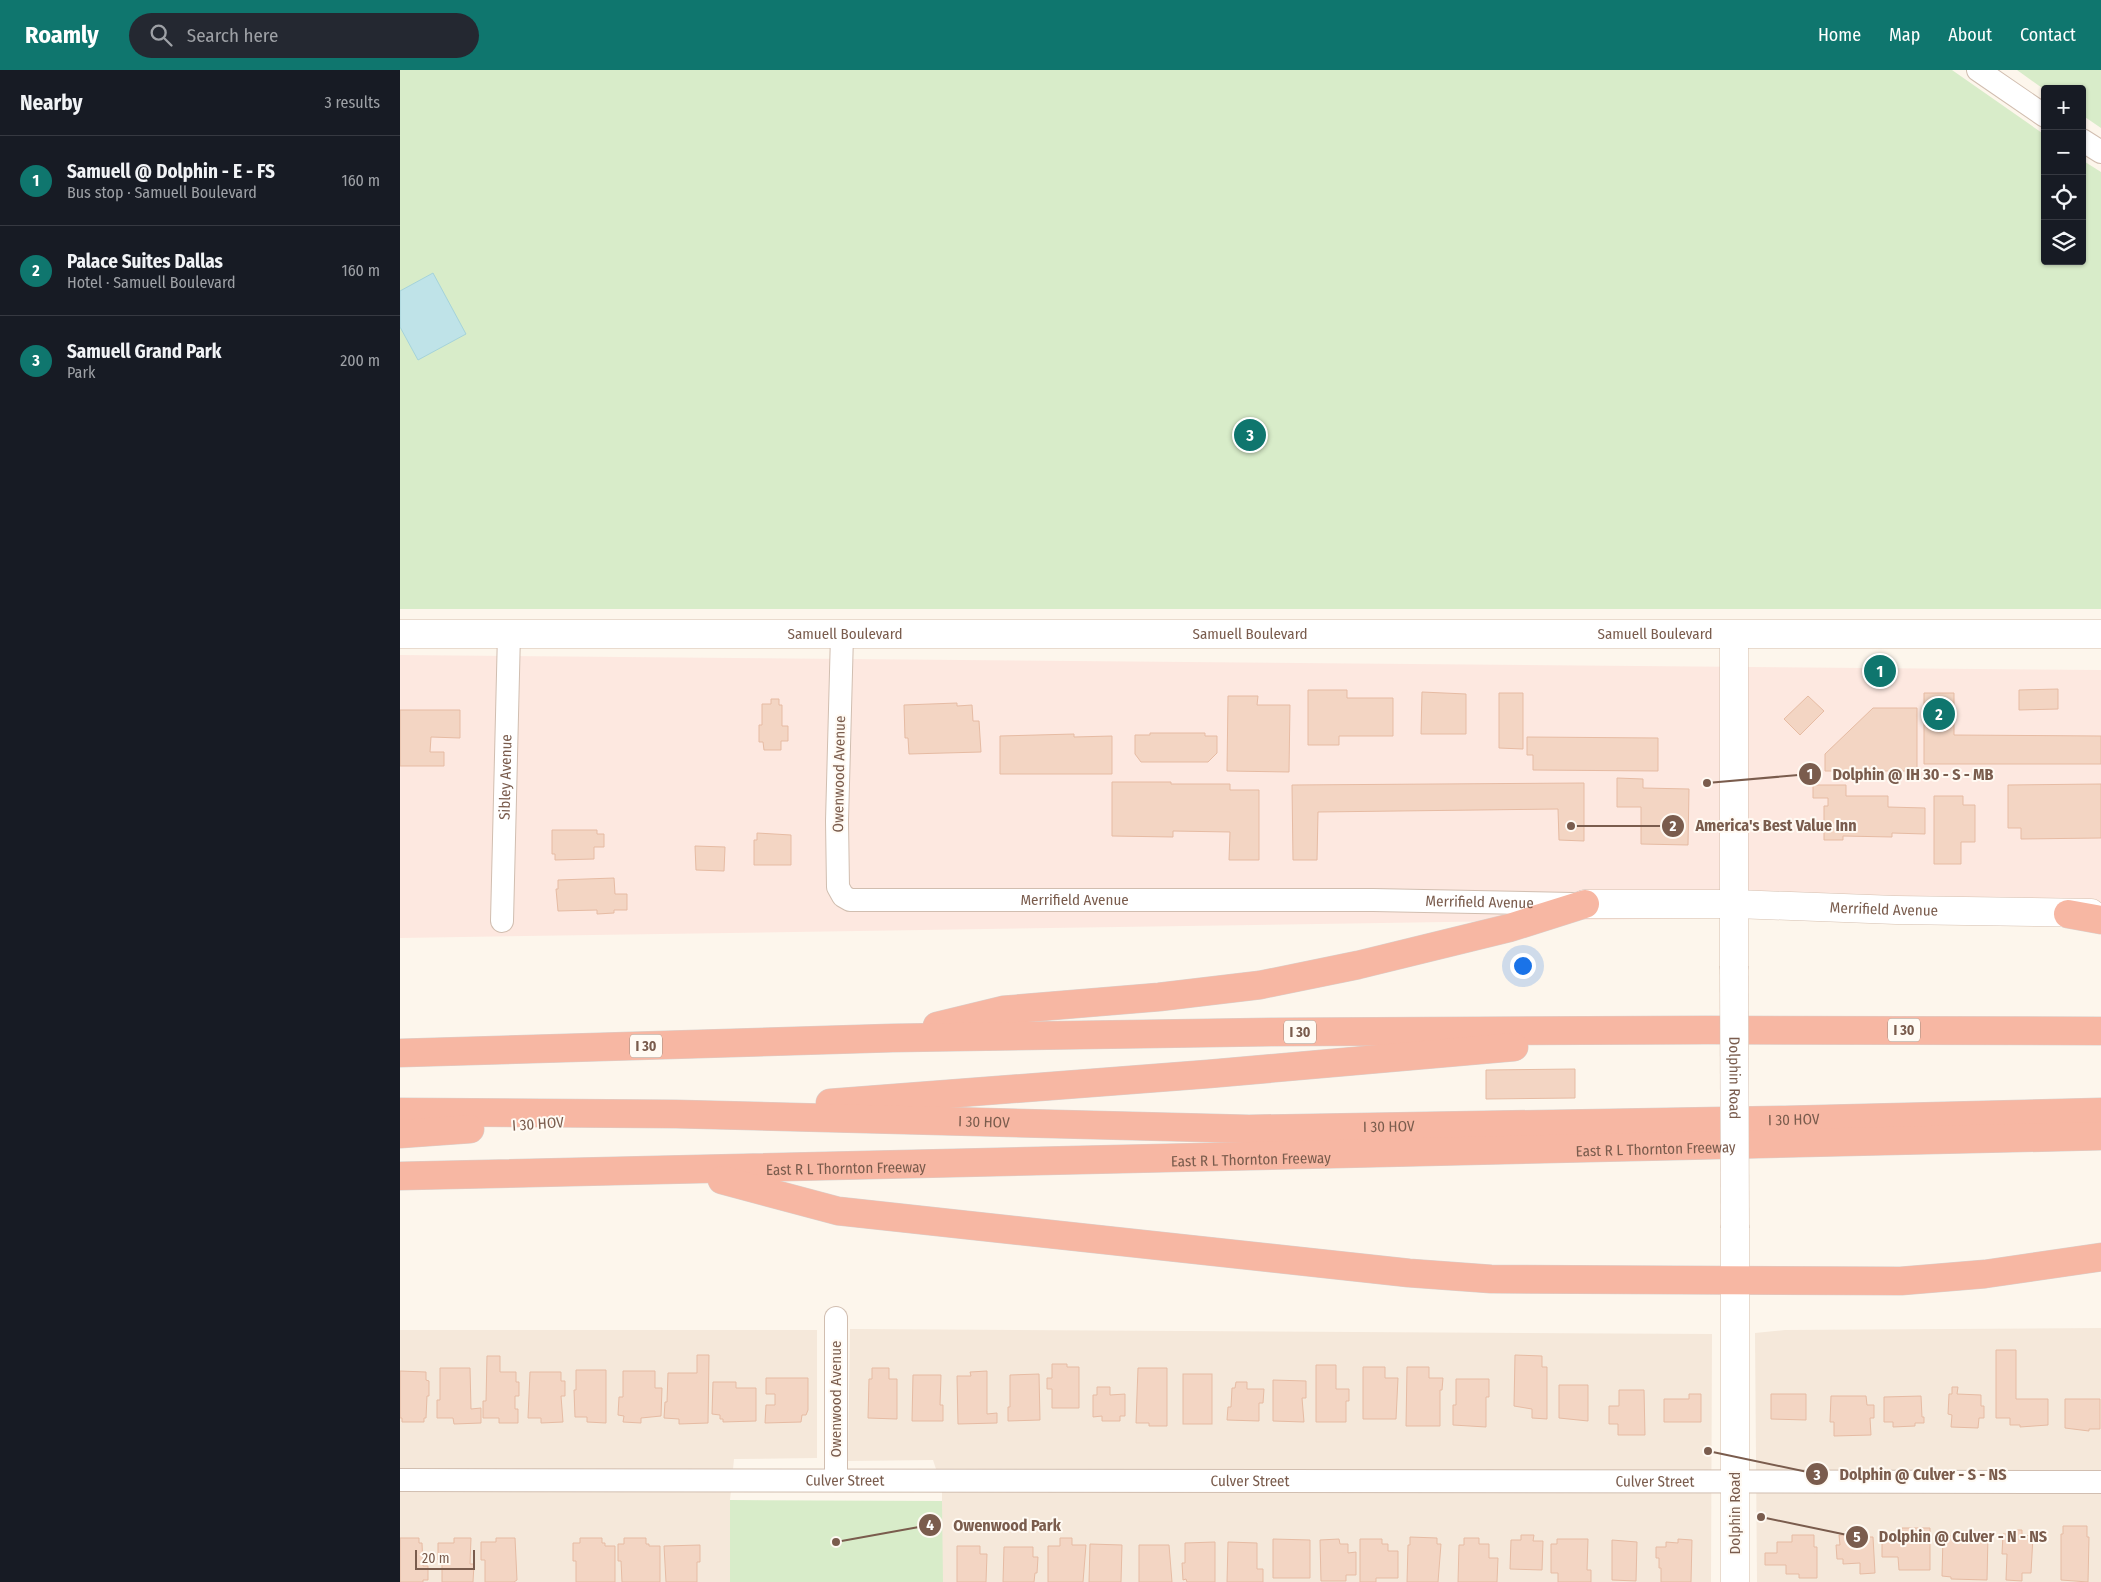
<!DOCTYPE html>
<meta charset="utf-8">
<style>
:root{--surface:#171b24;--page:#242831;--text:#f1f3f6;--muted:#9ea1a6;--line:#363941;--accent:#0f766e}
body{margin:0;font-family:"Fira Sans Condensed",sans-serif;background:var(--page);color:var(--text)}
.controls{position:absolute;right:15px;top:15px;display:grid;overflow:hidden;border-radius:5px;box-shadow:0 1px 4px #0004}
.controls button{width:45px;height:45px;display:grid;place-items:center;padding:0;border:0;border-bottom:1px solid var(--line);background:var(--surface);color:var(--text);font:25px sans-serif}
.scale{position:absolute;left:15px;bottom:12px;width:60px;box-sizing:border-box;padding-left:5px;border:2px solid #7a5c4d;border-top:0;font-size:14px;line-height:18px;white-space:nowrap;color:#7a5c4d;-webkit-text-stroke:4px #fffaf3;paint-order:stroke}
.you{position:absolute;left:1122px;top:895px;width:18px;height:18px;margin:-12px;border:4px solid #fff;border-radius:50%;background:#1a73e8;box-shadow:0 0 0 8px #1a73e833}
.badge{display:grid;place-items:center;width:32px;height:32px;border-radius:50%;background:var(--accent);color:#fff;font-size:16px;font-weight:700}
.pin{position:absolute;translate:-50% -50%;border:2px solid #fff;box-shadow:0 1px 5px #0006}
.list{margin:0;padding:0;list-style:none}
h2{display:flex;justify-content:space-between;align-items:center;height:65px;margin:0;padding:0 20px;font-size:21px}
h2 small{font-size:16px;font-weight:400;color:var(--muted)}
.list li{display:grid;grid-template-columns:32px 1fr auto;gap:15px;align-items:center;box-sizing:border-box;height:90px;padding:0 20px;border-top:1px solid var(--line)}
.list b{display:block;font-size:19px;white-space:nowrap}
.list p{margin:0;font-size:16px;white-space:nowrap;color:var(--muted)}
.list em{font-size:16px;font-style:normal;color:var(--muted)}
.icon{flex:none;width:28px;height:28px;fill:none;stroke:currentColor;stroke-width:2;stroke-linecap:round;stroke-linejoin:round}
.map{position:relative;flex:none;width:1701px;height:1512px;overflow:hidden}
header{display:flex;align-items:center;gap:30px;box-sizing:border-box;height:70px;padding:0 25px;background:var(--accent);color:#fff}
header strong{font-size:24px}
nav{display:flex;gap:28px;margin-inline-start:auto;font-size:18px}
.search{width:350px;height:45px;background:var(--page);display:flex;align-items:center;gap:12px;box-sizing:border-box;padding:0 18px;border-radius:28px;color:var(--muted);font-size:19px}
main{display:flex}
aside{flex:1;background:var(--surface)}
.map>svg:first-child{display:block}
.residential{fill:#f5e8da}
.commercial{fill:#fde8e0}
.green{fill:#d8ecc9}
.water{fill:#bfe3e8;stroke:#a5d3da}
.building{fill:#f3d5c3;stroke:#e6bba3}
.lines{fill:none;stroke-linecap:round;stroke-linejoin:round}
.street-casing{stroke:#d1beb0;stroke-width:24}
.secondary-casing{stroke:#d6c0b0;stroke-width:29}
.highway-casing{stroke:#dad1cd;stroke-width:29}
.street{stroke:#fff;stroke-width:22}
.secondary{stroke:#fff;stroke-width:28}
.highway{stroke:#f7b7a3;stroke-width:28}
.secondary-bridge-casing{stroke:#d6c0b0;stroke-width:29;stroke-linecap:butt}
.secondary-bridge{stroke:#fff;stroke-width:28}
.labels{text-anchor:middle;stroke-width:4;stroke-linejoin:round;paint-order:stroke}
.shield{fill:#fffaf3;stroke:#a28b7f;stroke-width:1}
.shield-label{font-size:14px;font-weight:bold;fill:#7a5c4d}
.street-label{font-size:15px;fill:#7a5c4d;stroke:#fffaf3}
.leader{fill:none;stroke:#7a5c4d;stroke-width:2}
.callout-dot{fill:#7a5c4d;stroke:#fffaf3;stroke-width:2}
.mark-label{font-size:15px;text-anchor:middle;font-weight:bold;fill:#fff}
.callout-label{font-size:16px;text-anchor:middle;font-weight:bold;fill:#7a5c4d;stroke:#fffaf3;stroke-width:4;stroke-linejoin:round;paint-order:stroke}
</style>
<header>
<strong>Roamly</strong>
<div class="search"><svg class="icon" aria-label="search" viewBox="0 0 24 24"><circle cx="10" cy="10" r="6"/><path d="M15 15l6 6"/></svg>Search here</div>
<nav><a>Home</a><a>Map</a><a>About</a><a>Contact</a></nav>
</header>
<main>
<aside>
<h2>Nearby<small>3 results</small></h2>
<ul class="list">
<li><span class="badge">1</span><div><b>Samuell @ Dolphin - E - FS</b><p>Bus stop · Samuell Boulevard</p></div><em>160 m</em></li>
<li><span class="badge">2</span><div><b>Palace Suites Dallas</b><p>Hotel · Samuell Boulevard</p></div><em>160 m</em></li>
<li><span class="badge">3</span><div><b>Samuell Grand Park</b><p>Park</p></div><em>200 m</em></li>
</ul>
</aside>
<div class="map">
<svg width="1701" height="1512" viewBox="0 0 1701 1512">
<rect width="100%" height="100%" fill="#fdf6ec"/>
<!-- residential -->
<g class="residential">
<polygon points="1701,1258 1701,1512 1357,1512 1355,1263 1385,1260"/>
<polygon points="450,1259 1312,1264 1311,1512 542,1512 542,1417 533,1390 448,1391"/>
<polygon points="0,1260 417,1260 417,1388 334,1389 330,1430 330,1512 0,1512"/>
</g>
<!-- commercial -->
<polygon class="commercial" points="0,585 1701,600 1701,842 0,868"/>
<!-- green -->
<g class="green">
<polygon points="0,0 1552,0 1645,65 1645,191 1682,191 1682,90 1701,102 1701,539 0,539"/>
<polygon points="1617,0 1701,0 1701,58 1682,45 1682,19 1645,20"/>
<polygon points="330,1430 542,1431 543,1512 330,1512"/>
</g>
<!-- water -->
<polygon class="water" points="33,203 66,264 18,290 0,257 0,221"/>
<!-- building -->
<g class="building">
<polygon points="1658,619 1658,639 1619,640 1619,620"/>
<polygon points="908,620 947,620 947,628 993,628 993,666 939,666 939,675 908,675"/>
<polygon points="1022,622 1066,624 1066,664 1021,664"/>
<polygon points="1099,623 1123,623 1123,679 1099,678"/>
<polygon points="1524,623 1554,623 1554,665 1701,666 1701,694 1524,694"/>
<polygon points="828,626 858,626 857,635 890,635 889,702 827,701"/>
<polygon points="1408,626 1424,641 1400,665 1384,649"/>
<polygon points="371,629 379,629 379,635 382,635 382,656 388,656 388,671 381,671 381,680 364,680 363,672 359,672 359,655 362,655 362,634 371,634"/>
<polygon points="557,633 557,636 572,635 573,651 579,651 581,682 509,684 508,668 505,668 504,635"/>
<polygon points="1473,638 1517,638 1517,701 1425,701 1425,684"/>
<polygon points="0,640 60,640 60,668 31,667 30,682 44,682 44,696 0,696"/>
<polygon points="750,663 805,663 805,666 817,666 817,683 808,692 741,692 735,684 735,665 750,665"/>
<polygon points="674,664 674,667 712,666 712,704 600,704 600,666"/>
<polygon points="1127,667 1258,668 1258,701 1133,700 1133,685 1127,685"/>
<polygon points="1217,708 1243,709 1243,718 1289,719 1288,775 1241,774 1241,737 1217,737"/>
<polygon points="712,712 771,712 771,714 830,714 830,720 859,720 859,790 829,790 830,762 773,761 773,767 712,766"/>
<polygon points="1184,713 1184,771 1159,770 1158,739 918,742 917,790 893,790 892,715"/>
<polygon points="1701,714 1701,768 1621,769 1621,758 1608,758 1608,715"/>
<polygon points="1413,715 1446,715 1446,726 1488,726 1488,737 1525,738 1525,764 1492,763 1492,767 1443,766 1443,770 1424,770 1424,736 1428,736 1428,728 1413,728"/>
<polygon points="1534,726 1563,726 1563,735 1575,735 1575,772 1561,772 1561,794 1534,794"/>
<polygon points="152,760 197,760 197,764 204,764 204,777 194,777 194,789 155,790 155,784 152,784"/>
<polygon points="357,763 391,765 391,795 354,795 354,770 357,770"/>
<polygon points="295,776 325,777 324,801 296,800"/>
<polygon points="214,808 215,824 227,824 227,840 214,840 214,843 197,844 197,840 158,841 156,819 158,819 158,810"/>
<polygon points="1175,999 1175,1028 1086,1029 1086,1000"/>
<polygon points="1596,1280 1616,1280 1616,1329 1648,1329 1648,1355 1620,1357 1620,1355 1610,1355 1610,1348 1596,1348"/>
<polygon points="297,1285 309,1285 308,1353 279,1354 279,1349 264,1348 265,1332 267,1332 268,1303 297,1303"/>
<polygon points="1115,1285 1142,1286 1142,1297 1147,1297 1147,1349 1132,1348 1132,1339 1114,1336"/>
<polygon points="87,1286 100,1286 100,1302 116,1302 116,1312 119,1312 119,1326 115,1326 115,1339 118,1339 118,1353 99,1353 99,1348 83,1348 83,1331 86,1331"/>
<polygon points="652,1294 667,1294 667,1297 679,1297 679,1338 652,1338 652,1319 647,1319 647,1308 652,1308"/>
<polygon points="916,1295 936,1295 936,1319 949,1319 949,1331 946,1331 946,1352 916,1352"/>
<polygon points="963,1297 985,1297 985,1308 998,1308 996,1349 963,1349"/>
<polygon points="1007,1297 1029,1297 1029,1308 1043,1308 1042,1320 1040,1320 1040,1356 1006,1356"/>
<polygon points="40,1298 70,1298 71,1339 81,1338 81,1353 54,1354 53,1348 37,1348 37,1330 40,1330"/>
<polygon points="472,1298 489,1298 489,1309 497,1309 497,1349 468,1348 469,1309 472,1309"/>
<polygon points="738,1298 767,1298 767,1356 749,1356 749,1353 736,1353"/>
<polygon points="176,1300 206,1300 206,1353 187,1352 187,1347 175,1347 174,1320 176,1320"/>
<polygon points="0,1301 26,1302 26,1310 29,1311 29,1326 27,1326 26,1348 24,1348 24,1352 2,1352 2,1348 0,1348"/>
<polygon points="223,1301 255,1301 255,1318 262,1318 261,1346 241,1348 241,1353 223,1352 224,1346 218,1345 219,1327 223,1327"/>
<polygon points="587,1301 587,1344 597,1343 597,1353 558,1354 557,1306 571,1306 570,1302"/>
<polygon points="130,1302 161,1302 161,1311 165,1311 165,1326 161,1326 163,1352 141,1353 141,1348 128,1348"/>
<polygon points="639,1304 640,1350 608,1351 608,1337 610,1337 610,1305"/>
<rect x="783" y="1304" width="29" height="50"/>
<polygon points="513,1305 541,1305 540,1335 543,1335 543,1351 512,1351"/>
<polygon points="366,1308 408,1308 408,1340 406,1345 402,1345 401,1352 365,1353 366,1335 375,1335 375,1324 366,1324"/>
<polygon points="1056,1309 1089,1309 1089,1327 1086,1327 1086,1357 1053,1355 1053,1335 1056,1335"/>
<polygon points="873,1310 906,1311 906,1328 902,1328 904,1352 873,1351"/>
<polygon points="313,1312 336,1312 336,1318 356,1318 356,1351 323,1352 323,1349 320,1349 320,1345 312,1344"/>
<polygon points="836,1312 847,1312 847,1319 864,1319 863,1333 859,1333 859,1351 827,1350 828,1337 831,1337 832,1318 835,1318"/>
<polygon points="1159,1315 1188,1315 1188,1351 1159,1348"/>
<polygon points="697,1317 710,1317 710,1325 725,1324 725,1346 720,1346 720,1351 702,1351 702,1346 693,1347 693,1325 697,1325"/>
<polygon points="1552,1317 1558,1317 1557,1324 1581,1325 1581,1336 1584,1336 1584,1348 1579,1348 1578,1358 1551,1357 1552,1345 1548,1344 1549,1324 1552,1324"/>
<polygon points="1219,1320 1244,1320 1245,1365 1218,1365 1218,1354 1209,1354 1209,1336 1219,1336"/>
<polygon points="1289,1324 1301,1324 1301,1352 1264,1352 1264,1329 1289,1329"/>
<polygon points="1371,1324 1406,1324 1406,1350 1371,1349"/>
<polygon points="1431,1326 1466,1326 1467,1335 1474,1335 1474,1348 1470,1348 1471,1365 1434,1366 1434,1352 1430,1352"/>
<polygon points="1521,1326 1522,1347 1524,1347 1524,1353 1515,1353 1515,1356 1493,1357 1493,1352 1484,1352 1484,1327"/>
<polygon points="1665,1329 1700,1329 1700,1359 1689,1359 1689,1361 1665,1358"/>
<polygon points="1663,1456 1687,1456 1687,1467 1689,1467 1688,1512 1661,1510 1661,1464 1663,1464"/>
<polygon points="1502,1458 1530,1458 1530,1500 1499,1500 1498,1487 1482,1487 1482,1463 1502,1463"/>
<polygon points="1459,1459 1459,1467 1473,1467 1475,1503 1460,1504 1460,1493 1443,1494 1443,1489 1437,1489 1436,1475 1440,1475 1439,1465 1446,1465 1446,1460"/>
<polygon points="1609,1460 1622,1460 1622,1465 1633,1466 1631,1503 1622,1503 1622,1511 1606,1510 1607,1484 1602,1484 1603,1464 1609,1464"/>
<polygon points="1121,1465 1134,1465 1133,1471 1143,1471 1142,1500 1110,1499 1111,1470 1121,1470"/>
<polygon points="1392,1465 1414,1465 1414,1477 1417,1477 1417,1508 1399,1508 1399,1504 1386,1504 1386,1495 1365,1495 1365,1483 1377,1483 1377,1472 1392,1472"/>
<polygon points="1588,1465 1587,1510 1551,1509 1551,1507 1542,1506 1543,1466"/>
<polygon points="1010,1467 1037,1468 1037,1474 1041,1474 1038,1512 1007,1512 1008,1475 1010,1475"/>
<polygon points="0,1468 19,1468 19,1473 22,1473 23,1496 28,1496 28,1510 23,1510 23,1512 0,1512"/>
<polygon points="54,1468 71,1468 70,1494 74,1494 73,1512 42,1512 42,1490 38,1490 38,1473 54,1473"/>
<polygon points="96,1468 115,1468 117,1510 114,1512 85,1512 85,1490 81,1490 81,1472 96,1472"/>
<polygon points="180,1468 202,1468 202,1473 205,1473 205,1476 215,1476 215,1512 176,1512 176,1491 173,1491 173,1473 180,1473"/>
<polygon points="224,1468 246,1468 246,1474 249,1474 249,1476 260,1476 260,1512 222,1512 221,1491 218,1491 218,1474 224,1474"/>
<polygon points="660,1468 672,1468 672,1475 686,1475 683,1512 648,1512 648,1476 660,1476"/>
<polygon points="1064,1468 1079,1468 1079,1474 1089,1474 1089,1488 1098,1488 1097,1512 1058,1512 1059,1475 1064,1475"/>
<polygon points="873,1469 910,1470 910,1508 873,1508"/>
<polygon points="939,1469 940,1474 948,1474 948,1483 956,1482 956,1505 946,1505 946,1511 921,1511 920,1470"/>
<polygon points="960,1469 982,1469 982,1474 988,1474 988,1481 998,1481 998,1508 976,1508 976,1512 960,1512"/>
<polygon points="1157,1469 1188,1469 1187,1500 1191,1500 1191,1512 1158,1512 1158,1503 1151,1503 1151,1474 1157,1474"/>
<polygon points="1278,1469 1292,1470 1291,1512 1261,1512 1261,1498 1259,1498 1259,1488 1256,1488 1256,1477 1266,1477 1266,1472 1278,1473"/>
<polygon points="1212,1470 1237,1472 1236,1511 1212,1510"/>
<polygon points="815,1472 815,1512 787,1512 786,1509 783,1510 782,1493 785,1493 785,1473"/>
<polygon points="828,1472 857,1473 857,1499 863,1499 863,1512 827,1512"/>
<polygon points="690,1474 722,1475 721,1512 689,1512"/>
<polygon points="300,1475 300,1492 297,1492 297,1512 266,1512 264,1476"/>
<polygon points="739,1475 769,1475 772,1512 739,1512"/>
<polygon points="557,1476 580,1476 580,1484 587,1484 586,1512 557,1512"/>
<polygon points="604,1477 633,1477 633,1487 638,1487 637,1503 635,1503 634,1512 603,1512"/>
</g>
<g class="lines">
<!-- street casing -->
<g class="street-casing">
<g id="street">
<polyline points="1578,0 1645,46"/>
<polyline points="1682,70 1701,82"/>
<path id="s1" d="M442,565l-5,186 1,66 5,9 7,4h523l200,4"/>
<path id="s2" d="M102,851l7,-288"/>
<path id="s3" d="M0,1410l1701,2"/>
<polyline points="436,1410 436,1248"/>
</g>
</g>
<!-- secondary casing -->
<g class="secondary-casing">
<g id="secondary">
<path id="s4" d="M0,564h1701"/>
<polyline points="1334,565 1334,896"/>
<path id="s5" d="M1185,834h150l161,6 195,3"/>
<polyline points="1335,1158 1335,1512"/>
</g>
</g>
<!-- highway casing -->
<g class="highway-casing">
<g id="highway">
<polyline points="1668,844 1701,850"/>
<polyline points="537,956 603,940 759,927 860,915 958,895 1109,858 1185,834"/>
<polyline points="0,983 492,968 871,962 1308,960 1701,961"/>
<polyline points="430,1033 808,1004 1114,977"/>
<path id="s6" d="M0,1042l276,2 573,15 536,-9 316,-8"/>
<polyline points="0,1064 70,1059"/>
<path id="s7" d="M0,1106c567,-8 1134,-22 1701,-40"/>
<polyline points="322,1110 438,1141 1009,1203 1091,1209 1501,1211 1585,1204 1701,1187"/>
</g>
</g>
<!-- street -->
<use href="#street" class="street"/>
<!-- secondary -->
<use href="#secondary" class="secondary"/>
<!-- highway -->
<use href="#highway" class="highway"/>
<!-- secondary-bridge casing -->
<g class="secondary-bridge-casing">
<g id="secondary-bridge">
<path id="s8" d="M1334,896l1,262"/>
</g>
</g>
<!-- secondary-bridge -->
<use href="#secondary-bridge" class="secondary-bridge"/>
</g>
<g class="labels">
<!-- shield labels -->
<g class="shield">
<rect x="1488" y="948.5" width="32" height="23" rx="4"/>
<rect x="884" y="950.5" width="32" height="23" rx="4"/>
<rect x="230" y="964.5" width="32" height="23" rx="4"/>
</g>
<g class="shield-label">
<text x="1504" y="965">I 30</text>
<text x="900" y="967">I 30</text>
<text x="246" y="981">I 30</text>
</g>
<!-- street labels -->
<g class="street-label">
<text dy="5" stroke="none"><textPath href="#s4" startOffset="445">Samuell Boulevard</textPath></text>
<text dy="5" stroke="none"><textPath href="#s4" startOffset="850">Samuell Boulevard</textPath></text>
<text dy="5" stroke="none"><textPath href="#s4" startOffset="1255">Samuell Boulevard</textPath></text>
<text transform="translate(439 704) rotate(-89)" y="5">Owenwood Avenue</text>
<text dy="5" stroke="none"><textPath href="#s2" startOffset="144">Sibley Avenue</textPath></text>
<text dy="5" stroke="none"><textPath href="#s1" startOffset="495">Merrifield Avenue</textPath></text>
<text dy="5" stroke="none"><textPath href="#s1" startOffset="900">Merrifield Avenue</textPath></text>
<text dy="5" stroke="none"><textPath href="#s5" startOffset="299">Merrifield Avenue</textPath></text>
<text dy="5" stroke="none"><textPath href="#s8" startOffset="112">Dolphin Road</textPath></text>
<text dy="5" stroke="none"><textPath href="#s6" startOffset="1394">I 30 HOV</textPath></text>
<text dy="5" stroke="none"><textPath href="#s6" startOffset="584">I 30 HOV</textPath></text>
<text transform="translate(138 1054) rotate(-4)" y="5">I 30 HOV</text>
<text dy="5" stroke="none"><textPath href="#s6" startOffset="989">I 30 HOV</textPath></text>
<text dy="5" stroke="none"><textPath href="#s7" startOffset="1256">East R L Thornton Freeway</textPath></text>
<text dy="5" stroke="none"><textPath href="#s7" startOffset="851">East R L Thornton Freeway</textPath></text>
<text dy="5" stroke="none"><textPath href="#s7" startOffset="446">East R L Thornton Freeway</textPath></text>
<text transform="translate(436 1329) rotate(-90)" y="5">Owenwood Avenue</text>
<text dy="5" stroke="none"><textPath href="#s3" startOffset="445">Culver Street</textPath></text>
<text dy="5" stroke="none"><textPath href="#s3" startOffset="850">Culver Street</textPath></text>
<text dy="5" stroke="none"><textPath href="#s3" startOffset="1255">Culver Street</textPath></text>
<text transform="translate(1335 1443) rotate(-90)" y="5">Dolphin Road</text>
</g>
</g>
<!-- callouts -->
<path class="leader" d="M1307 713L1410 704M1171 756L1273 756M1308 1381L1417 1404M436 1472L530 1455M1361 1447L1457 1467"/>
<g class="callout-dot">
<circle cx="1307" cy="713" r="5"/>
<circle cx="1171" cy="756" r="5"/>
<circle cx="1308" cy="1381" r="5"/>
<circle cx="436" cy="1472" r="5"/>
<circle cx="1361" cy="1447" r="5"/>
<circle cx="1410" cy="704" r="12"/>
<circle cx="1273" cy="756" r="12"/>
<circle cx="1417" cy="1404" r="12"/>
<circle cx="530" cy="1455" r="12"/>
<circle cx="1457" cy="1467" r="12"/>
</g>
<g class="mark-label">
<text x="1410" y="709">1</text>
<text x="1273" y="761">2</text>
<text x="1417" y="1410">3</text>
<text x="530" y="1460">4</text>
<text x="1457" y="1472">5</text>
</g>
<g class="callout-label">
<text x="1513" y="710">Dolphin @ IH 30 - S - MB</text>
<text x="1376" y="761">America's Best Value Inn</text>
<text x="1523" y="1410">Dolphin @ Culver - S - NS</text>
<text x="607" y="1461">Owenwood Park</text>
<text x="1563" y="1472">Dolphin @ Culver - N - NS</text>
</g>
</svg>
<div class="controls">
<button>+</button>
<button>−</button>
<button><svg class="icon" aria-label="locate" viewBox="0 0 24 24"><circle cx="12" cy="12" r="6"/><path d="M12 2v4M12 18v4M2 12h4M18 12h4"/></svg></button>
<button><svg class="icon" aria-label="layers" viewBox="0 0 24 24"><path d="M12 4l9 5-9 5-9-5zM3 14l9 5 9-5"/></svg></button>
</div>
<div class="scale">20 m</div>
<div class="you"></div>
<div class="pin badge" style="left:1480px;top:601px">1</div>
<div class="pin badge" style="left:1539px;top:644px">2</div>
<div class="pin badge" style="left:850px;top:365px">3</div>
</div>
</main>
